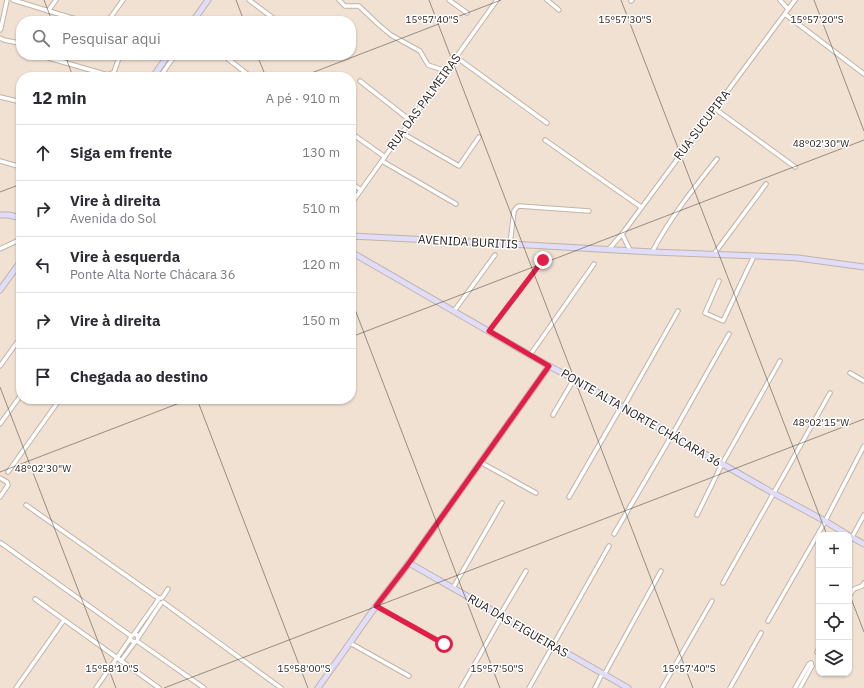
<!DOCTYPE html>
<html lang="pt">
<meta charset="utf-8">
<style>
:root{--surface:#fff;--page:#f7f7f7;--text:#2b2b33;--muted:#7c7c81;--line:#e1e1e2}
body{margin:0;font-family:"IBM Plex Sans",sans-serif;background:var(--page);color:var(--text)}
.controls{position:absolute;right:12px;bottom:12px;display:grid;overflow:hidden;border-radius:8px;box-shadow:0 1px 3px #0004}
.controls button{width:36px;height:36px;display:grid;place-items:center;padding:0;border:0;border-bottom:1px solid var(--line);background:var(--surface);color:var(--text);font:20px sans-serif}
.stop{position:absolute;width:12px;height:12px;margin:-9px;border:3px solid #e11d48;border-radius:50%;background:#fff}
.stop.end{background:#e11d48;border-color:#fff;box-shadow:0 1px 4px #0008}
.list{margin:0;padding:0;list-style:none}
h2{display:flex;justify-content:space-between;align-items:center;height:52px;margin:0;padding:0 16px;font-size:17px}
h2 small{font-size:13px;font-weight:400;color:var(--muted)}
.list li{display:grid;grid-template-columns:26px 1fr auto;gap:12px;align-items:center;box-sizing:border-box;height:56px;padding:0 16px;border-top:1px solid var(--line)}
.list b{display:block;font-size:15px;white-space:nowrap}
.list p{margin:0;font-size:13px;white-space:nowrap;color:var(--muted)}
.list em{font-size:13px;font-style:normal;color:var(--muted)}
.icon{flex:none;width:22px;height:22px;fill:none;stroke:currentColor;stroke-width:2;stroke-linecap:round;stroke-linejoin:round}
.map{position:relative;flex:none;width:864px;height:688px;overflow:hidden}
.search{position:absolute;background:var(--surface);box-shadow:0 1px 3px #0004;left:16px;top:16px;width:340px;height:44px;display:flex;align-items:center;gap:10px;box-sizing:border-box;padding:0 14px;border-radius:16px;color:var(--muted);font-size:15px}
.panel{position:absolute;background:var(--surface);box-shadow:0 1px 3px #0004;left:16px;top:72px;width:340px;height:332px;border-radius:16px}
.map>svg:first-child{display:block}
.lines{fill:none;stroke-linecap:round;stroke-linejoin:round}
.street-casing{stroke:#c2b3a6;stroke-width:5.5}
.secondary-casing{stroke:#c2b3a6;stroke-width:7}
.street{stroke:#fff;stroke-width:3.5}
.secondary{stroke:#e0ddfa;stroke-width:5}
.route{stroke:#e11d48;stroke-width:5}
.ticks{fill:none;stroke:#2b2520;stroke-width:1;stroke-opacity:0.45}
.labels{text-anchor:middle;stroke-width:3;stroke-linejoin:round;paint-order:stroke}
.street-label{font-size:12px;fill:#2b2520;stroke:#fff}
.ticks-label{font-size:10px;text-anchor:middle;fill:#2b2520;stroke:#fff;stroke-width:3;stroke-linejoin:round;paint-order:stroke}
</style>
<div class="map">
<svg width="864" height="688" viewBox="0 0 864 688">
<rect width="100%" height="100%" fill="#f1e1d3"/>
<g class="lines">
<!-- street casing -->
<g class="street-casing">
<g id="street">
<polyline points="13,0 82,21"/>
<polyline points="249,0 277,21"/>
<polyline points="339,0 345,6 359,6 361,8 379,25 391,35 420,51 428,65 446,71"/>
<polyline points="449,0 467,13"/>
<polyline points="547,0 559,10"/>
<polyline points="780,0 788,9"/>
<polyline points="631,1 632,0"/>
<polyline points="48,11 56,0"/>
<polyline points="785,14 864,74"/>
<polyline points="108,21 123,0"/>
<polyline points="0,30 1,28 7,0"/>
<polyline points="0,38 4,40 19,43"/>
<polyline points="223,55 251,77"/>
<polyline points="42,56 108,75 114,72 120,55"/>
<polyline points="456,57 547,123"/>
<polyline points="160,77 175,55"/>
<polyline points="360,81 411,121"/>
<polyline points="0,97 21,102"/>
<polyline points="714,108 795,167"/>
<polyline points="351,133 385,157"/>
<polyline points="402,133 459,166 479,137"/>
<polyline points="545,140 641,207"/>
<polyline points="0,161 21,167"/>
<polyline points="382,161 456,204"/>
<polyline points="351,183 361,190"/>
<polyline points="351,204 497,0"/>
<polyline points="622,234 630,250"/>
<polyline points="510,244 514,211 517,207 519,206 589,211"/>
<polyline points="0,249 21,239"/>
<polyline points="609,249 622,234 795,0"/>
<path d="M652,252c18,-34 41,-63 65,-93"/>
<polyline points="714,254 766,184"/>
<polyline points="719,281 705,313 723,321 754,256"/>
<polyline points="454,311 495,255"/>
<polyline points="489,331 543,260"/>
<polyline points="530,355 594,264"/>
<polyline points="0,366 21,337"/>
<polyline points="850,373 864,381"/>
<polyline points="623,408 678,311"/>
<polyline points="553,415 574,379"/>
<polyline points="0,424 21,395"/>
<polyline points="480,462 536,493"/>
<polyline points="8,472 60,399"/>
<polyline points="0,478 7,482 8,485 0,497"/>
<polyline points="569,497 621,407"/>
<polyline points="26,505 158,598"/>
<polyline points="697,515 722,464 780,361"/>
<polyline points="614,534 672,435 729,334"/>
<polyline points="852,537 864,515"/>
<polyline points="1,543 131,636 134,634 137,635 138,638 137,641 135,642 132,641 130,639 131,636"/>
<polyline points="723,583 830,393"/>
<polyline points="453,588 502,503"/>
<polyline points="849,596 854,589 862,586 864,583"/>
<polyline points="35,599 159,688"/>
<polyline points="158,600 158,598 162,598 168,589"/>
<polyline points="163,602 281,688"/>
<polyline points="376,606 444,644"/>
<polyline points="500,615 526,571"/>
<polyline points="768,621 822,527 864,446"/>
<polyline points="134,634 158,600"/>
<polyline points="138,638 161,603"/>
<polyline points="137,641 204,688"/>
<polyline points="350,643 409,676"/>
<polyline points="817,652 819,648"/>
<polyline points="121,661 135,642"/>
<polyline points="604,675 661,571"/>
<polyline points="16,688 64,620"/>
<polyline points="96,688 130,639"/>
<polyline points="461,688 502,616"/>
<polyline points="529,688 609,546"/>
<polyline points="595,688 602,674"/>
<polyline points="662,688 712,601"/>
<polyline points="730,688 761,633"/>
<polyline points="795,688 809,664 811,663"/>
<polyline points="800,688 812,666 811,663"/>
</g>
</g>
<!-- secondary casing -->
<g class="secondary-casing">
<g id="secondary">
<polyline points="193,21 208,0"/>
<polyline points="153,77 168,55"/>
<polyline points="0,215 9,215 21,218"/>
<polyline points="351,236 510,244 652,252 781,257 798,258 864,267"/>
<polyline points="351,252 549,366 574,379 773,493 825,521 848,535"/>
<polyline points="0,290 21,261"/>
<polyline points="849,536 864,544"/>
<polyline points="409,563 628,688"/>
<polyline points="318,688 376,606 409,563 549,366"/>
</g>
</g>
<!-- street -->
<use href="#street" class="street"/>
<!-- secondary -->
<use href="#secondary" class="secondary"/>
</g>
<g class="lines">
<!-- route -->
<polyline class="route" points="444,644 376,606 409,563 549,366 489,331 543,260"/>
</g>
<!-- ticks -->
<path class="ticks" d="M44,0l8,21M236,0l8,21M429,0l264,688M621,0l206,535M814,0l50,131M65,55l8,22M257,55l9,22M301,77l200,-77M0,192l21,-8M351,299l149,389M351,337l513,-197M0,387l116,301M197,399l111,289M0,472l190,-73M849,593l15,39M164,688l700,-269"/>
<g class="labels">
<!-- street labels -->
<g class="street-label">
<text transform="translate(424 102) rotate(-54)" y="4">RUA DAS PALMEIRAS</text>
<text transform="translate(702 125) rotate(-53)" y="4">RUA SUCUPIRA</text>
<text transform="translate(468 242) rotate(3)" y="4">AVENIDA BURITIS</text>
<text transform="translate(641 418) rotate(30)" y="4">PONTE ALTA NORTE CHÁCARA 36</text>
<text transform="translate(518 626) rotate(30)" y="4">RUA DAS FIGUEIRAS</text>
</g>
</g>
<g class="ticks-label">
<text x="432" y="23">15°57'40"S</text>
<text x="625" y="23">15°57'30"S</text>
<text x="817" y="23">15°57'20"S</text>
<text x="821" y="147">48°02'30"W</text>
<text x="821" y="426">48°02'15"W</text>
<text x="43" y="472">48°02'30"W</text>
<text x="112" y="672">15°58'10"S</text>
<text x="304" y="672">15°58'00"S</text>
<text x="497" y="672">15°57'50"S</text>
<text x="689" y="672">15°57'40"S</text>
</g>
</svg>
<div class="controls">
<button>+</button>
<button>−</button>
<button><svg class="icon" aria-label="locate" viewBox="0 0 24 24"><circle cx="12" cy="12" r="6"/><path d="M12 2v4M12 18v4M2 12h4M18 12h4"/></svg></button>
<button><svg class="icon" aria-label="layers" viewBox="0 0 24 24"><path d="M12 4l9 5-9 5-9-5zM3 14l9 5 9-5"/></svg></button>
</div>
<div class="stop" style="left:444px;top:644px"></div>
<div class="stop end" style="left:543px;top:260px"></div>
<div class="search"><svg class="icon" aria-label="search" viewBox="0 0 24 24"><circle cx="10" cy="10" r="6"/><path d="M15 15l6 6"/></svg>Pesquisar aqui</div>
<section class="panel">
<h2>12 min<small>A pé · 910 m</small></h2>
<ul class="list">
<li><svg class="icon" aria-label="ahead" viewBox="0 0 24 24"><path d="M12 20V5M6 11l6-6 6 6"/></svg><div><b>Siga em frente</b></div><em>130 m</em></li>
<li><svg class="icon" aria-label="right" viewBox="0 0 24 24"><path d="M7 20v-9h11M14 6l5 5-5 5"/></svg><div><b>Vire à direita</b><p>Avenida do Sol</p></div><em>510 m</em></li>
<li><svg class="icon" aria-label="left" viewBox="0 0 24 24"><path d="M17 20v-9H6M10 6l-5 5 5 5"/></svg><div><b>Vire à esquerda</b><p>Ponte Alta Norte Chácara 36</p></div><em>120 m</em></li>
<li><svg class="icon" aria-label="right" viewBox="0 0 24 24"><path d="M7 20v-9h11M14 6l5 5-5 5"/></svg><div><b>Vire à direita</b></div><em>150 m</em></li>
<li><svg class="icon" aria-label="arrive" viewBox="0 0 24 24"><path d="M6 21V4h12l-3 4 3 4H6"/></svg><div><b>Chegada ao destino</b></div></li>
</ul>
</section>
</div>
